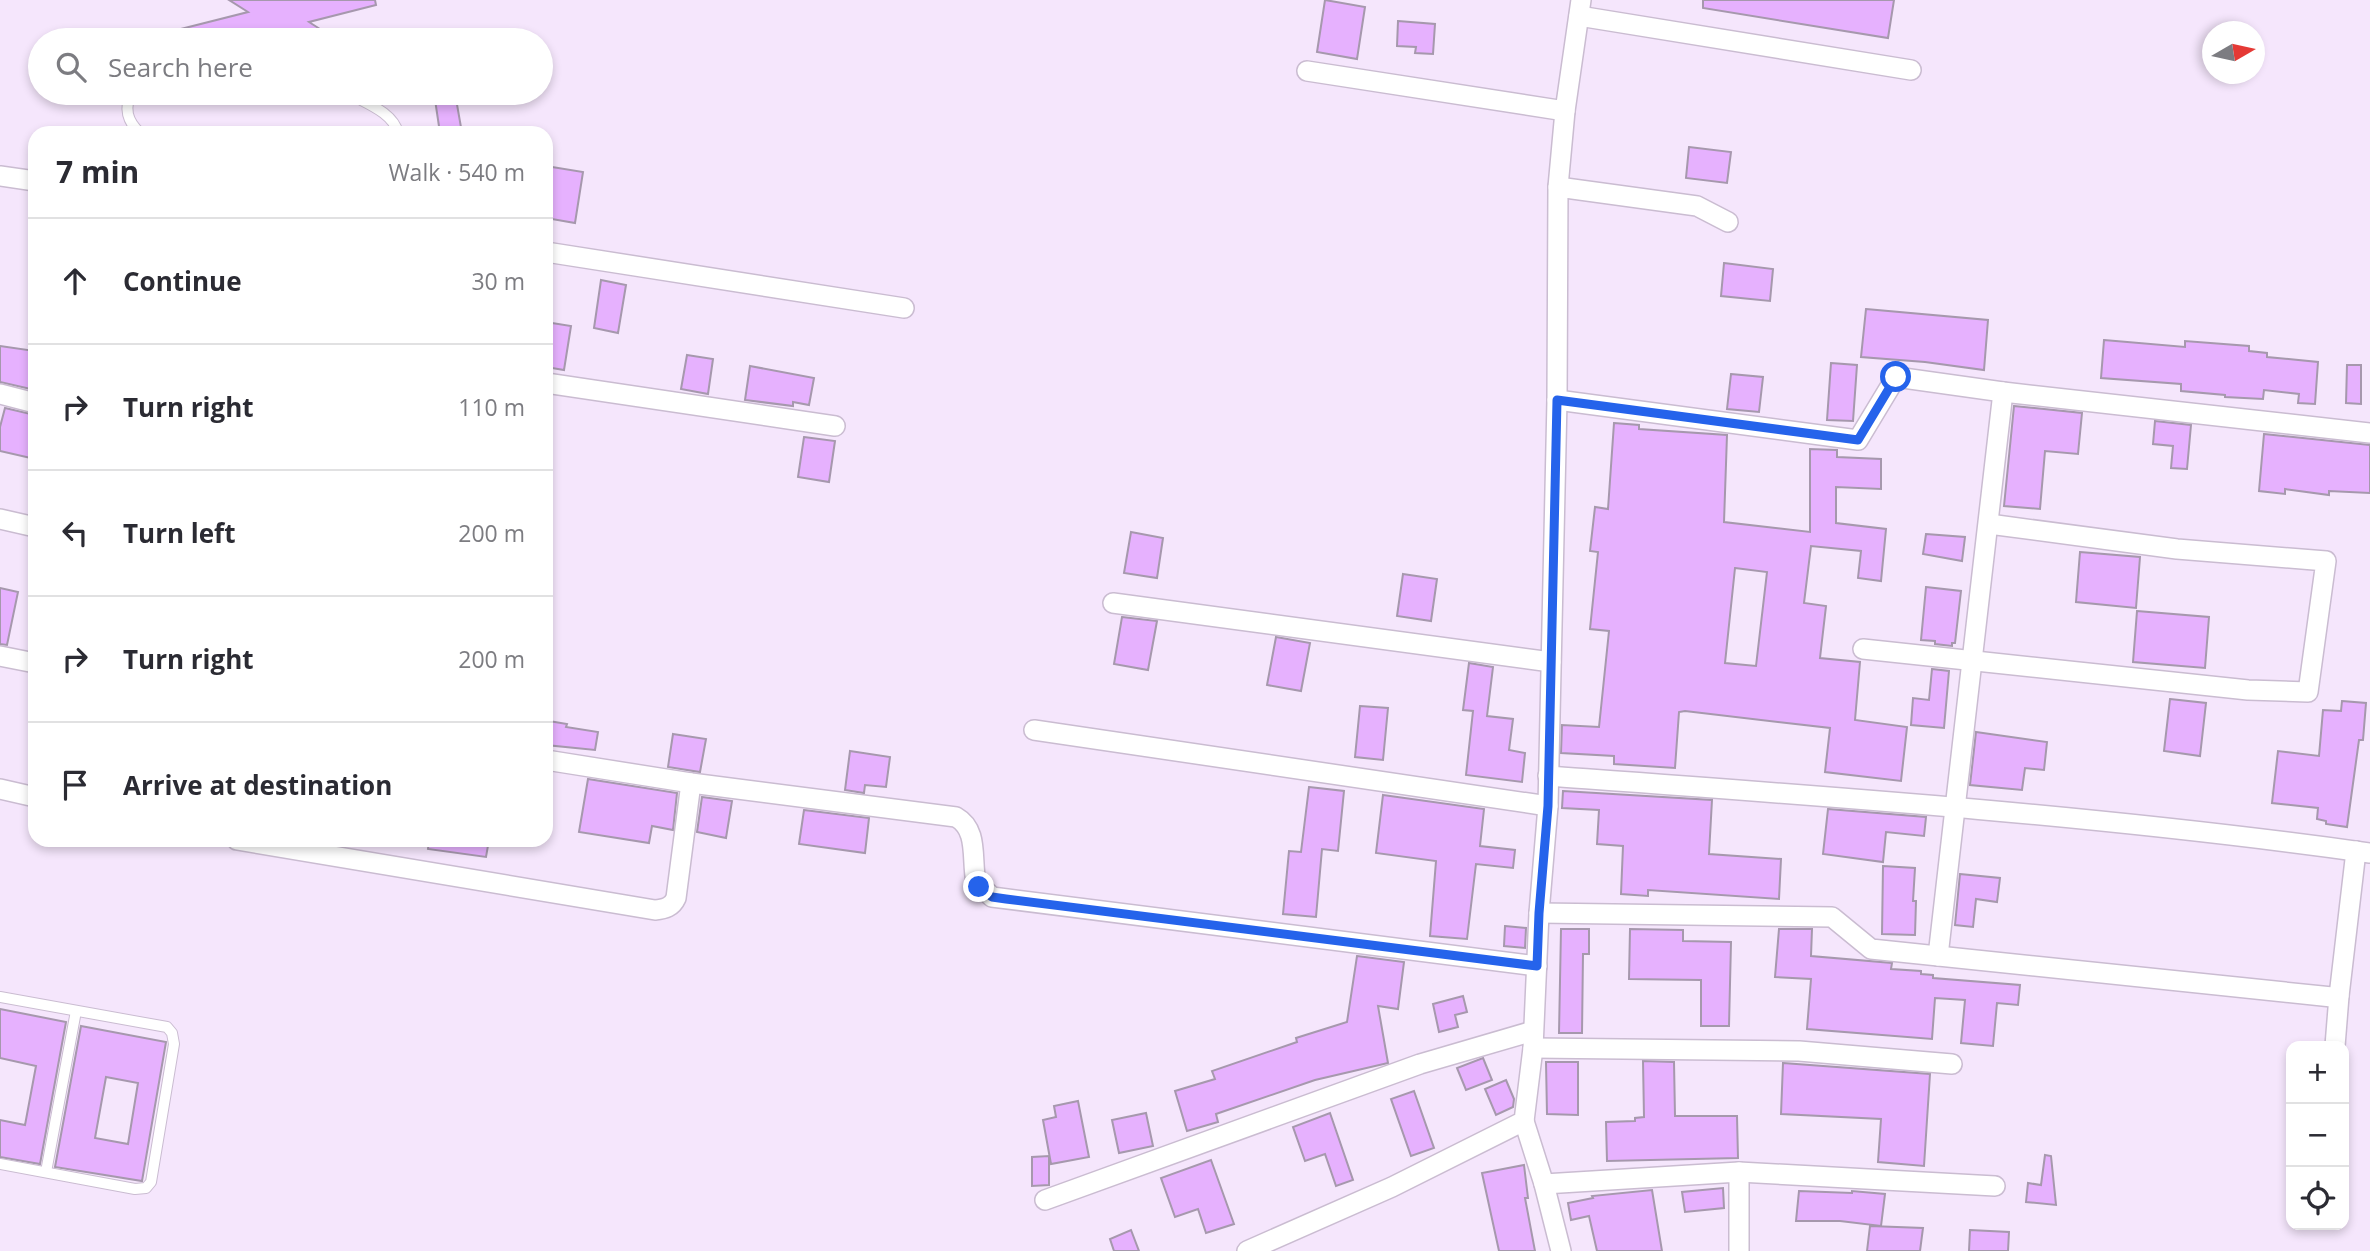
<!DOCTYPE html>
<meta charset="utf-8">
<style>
:root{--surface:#fff;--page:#f7f7f7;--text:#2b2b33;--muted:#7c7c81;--line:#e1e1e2}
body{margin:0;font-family:"Open Sans",sans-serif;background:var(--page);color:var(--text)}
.controls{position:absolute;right:21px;bottom:21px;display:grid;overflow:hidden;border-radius:14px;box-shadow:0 4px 10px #0003}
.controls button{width:63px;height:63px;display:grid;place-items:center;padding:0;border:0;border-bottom:2px solid var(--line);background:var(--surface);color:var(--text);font:35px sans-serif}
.compass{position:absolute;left:2202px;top:21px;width:63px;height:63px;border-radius:50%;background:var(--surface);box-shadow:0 4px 10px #0003;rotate:81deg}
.stop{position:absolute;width:21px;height:21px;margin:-16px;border:5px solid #2563eb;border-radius:50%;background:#fff}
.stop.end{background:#2563eb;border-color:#fff;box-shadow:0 2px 7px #0008}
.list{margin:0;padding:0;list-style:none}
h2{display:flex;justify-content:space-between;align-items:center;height:91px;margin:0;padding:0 28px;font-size:30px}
h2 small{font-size:23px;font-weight:400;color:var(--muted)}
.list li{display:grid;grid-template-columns:46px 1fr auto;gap:21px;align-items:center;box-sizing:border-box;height:126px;padding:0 28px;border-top:2px solid var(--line)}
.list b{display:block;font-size:26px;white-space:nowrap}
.list em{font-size:23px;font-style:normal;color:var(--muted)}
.icon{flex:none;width:38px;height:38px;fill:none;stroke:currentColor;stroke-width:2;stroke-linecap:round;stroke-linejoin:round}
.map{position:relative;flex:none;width:2370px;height:1251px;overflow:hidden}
.search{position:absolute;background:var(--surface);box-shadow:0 4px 10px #0003;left:28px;top:28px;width:525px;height:77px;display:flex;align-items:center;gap:18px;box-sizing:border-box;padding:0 24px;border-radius:38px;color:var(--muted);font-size:26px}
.panel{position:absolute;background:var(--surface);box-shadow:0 4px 10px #0003;left:28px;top:126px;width:525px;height:721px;border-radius:21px}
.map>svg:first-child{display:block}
.building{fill:#e6b1fe;stroke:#a698ad;stroke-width:2;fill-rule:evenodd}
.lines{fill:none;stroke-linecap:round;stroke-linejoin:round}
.lane-casing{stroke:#cabcd1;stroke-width:12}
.street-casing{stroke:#cabcd1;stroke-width:22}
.lane{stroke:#fff;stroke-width:10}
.street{stroke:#fff;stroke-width:19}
.route{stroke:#2563eb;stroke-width:9}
</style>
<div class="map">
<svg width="2370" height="1251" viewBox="0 0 2370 1251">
<rect width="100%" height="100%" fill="#f5e6fc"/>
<!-- building -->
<g class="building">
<polygon points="229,0 375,0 376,5 309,22 337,40 262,40 257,36 240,40 158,40 157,35 248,12"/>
<polygon points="1325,0 1365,7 1357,59 1317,52"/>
<polygon points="1703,0 1894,0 1888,38 1703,8"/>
<polygon points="1398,21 1435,24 1433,54 1415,53 1416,47 1397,46"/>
<polygon points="434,93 455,93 462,133 440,133"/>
<polygon points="1689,147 1731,152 1727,183 1686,178"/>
<polygon points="546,166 583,172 575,223 546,218"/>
<polygon points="1724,263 1773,269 1770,301 1721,296"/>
<polygon points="601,280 626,285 618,333 594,328"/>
<polygon points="1866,309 1988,320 1984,370 1925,362 1861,357"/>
<polygon points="552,323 571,326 564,370 546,367"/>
<polygon points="2104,340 2185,347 2185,341 2249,346 2249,351 2267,353 2267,357 2318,362 2315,404 2298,403 2299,394 2264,390 2263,399 2225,397 2225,395 2181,391 2181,384 2101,378"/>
<polygon points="0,346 35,351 35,390 0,382"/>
<polygon points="687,355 713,359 708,394 681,389"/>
<polygon points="1831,363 1857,365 1853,421 1827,420"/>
<polygon points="2347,365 2361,365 2361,404 2346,403"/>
<polygon points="750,366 814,378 809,405 793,402 793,406 745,400"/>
<polygon points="1731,374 1763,377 1759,412 1727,409"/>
<polygon points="2014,406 2082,413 2078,454 2045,451 2040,509 2004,506"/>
<polygon points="5,408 35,415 35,459 0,451 0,427"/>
<polygon points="2155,421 2191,425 2187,469 2171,468 2173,446 2153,444"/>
<path d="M1614,423l25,2v4l88,6 -3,87 86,10v-83l27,1v7l44,2v30l-45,-2v36l50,6 -5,52 -23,-3 3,-27 -50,-5 -7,57 22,3 -6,52 40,4 -5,58 52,7 -6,54 -76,-9 5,-44 -145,-17 -6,1 -4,56 -61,-4v-8l-53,-3 1,-28 37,2 10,-96 -19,-2 8,-77 -8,-1 5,-44 13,2zM1735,568l32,4 -11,94 -31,-3z"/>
<polygon points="2264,434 2370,445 2370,493 2329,491 2329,495 2285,489 2285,494 2259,491"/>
<polygon points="804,437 835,441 829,482 798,477"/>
<polygon points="1131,532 1163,538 1157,578 1124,573"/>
<polygon points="1926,534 1965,537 1962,561 1923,554"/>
<polygon points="2080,552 2140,557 2136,608 2076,602"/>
<polygon points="1403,574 1437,579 1431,621 1397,616"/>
<polygon points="1926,587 1961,591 1955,643 1952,643 1952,646 1935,644 1935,641 1921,640"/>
<polygon points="0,588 18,592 7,645 0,644"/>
<polygon points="2137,611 2209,617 2205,668 2133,662"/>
<polygon points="1122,617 1157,621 1148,670 1114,664"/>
<polygon points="1276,637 1310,643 1301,691 1267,685"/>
<polygon points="1469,663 1493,667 1487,716 1513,719 1509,750 1525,753 1522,782 1466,775 1473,711 1463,710"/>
<polygon points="1932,669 1949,671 1944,728 1911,725 1913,698 1929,700"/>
<polygon points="2170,699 2206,703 2200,756 2164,751"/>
<polygon points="2342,701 2366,703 2363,740 2359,740 2347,827 2326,824 2326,821 2317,819 2318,808 2272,803 2278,751 2319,756 2323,710 2341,711"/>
<polygon points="1360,706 1388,708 1383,760 1355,757"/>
<polygon points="549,721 567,724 566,727 598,732 595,750 546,745"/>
<polygon points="1976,732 2047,742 2044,770 2025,768 2022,790 1970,785"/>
<polygon points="673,734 706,739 700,772 668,767"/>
<polygon points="850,751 890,757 886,787 865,785 864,793 845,790"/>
<polygon points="588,779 677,793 673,830 652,826 649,843 579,832"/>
<polygon points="1309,787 1344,791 1338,851 1322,849 1316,917 1283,914 1289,851 1301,852"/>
<polygon points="1563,791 1712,800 1709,854 1781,859 1779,899 1648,890 1648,896 1621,894 1623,846 1597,844 1599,810 1562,808"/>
<polygon points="1383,795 1484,809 1480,846 1515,850 1513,868 1476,864 1467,939 1430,936 1436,861 1376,853"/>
<polygon points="702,797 732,801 726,838 697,832"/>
<polygon points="1828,809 1926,817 1924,836 1886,832 1883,862 1823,854"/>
<polygon points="804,810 869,818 865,853 799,844"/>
<polygon points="429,840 489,840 486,857 428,849"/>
<polygon points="1883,866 1915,868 1913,901 1916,901 1915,935 1882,934"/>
<polygon points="1960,874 2000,878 1997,902 1976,899 1973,927 1955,925"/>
<polygon points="1505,926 1526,928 1525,948 1504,946"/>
<polygon points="1561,929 1589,929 1589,954 1583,954 1582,1033 1559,1033"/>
<polygon points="1630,929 1683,930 1683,941 1731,942 1729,1026 1701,1026 1701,980 1629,979"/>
<polygon points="1779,929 1812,929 1811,956 1892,963 1891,969 1921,971 1921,974 1933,975 1933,978 2020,985 2018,1005 1997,1003 1993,1046 1961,1043 1965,1000 1935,998 1932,1039 1807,1029 1811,979 1775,977"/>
<polygon points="1357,956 1404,962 1398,1009 1378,1006 1388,1063 1315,1080 1216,1114 1218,1122 1187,1131 1175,1091 1215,1079 1212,1071 1297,1042 1296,1038 1347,1022"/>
<polygon points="1463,996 1467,1012 1455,1015 1458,1027 1439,1032 1433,1004"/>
<polygon points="0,1009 66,1022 40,1164 0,1157 0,1120 25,1125 36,1066 0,1058"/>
<path d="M81,1026l85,16 -24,139 -87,-14zM106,1077l32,6 -10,61 -33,-6z"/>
<polygon points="1483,1058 1492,1080 1466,1090 1457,1068"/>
<polygon points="1643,1061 1674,1062 1675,1116 1737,1116 1738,1158 1607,1161 1606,1122 1635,1121 1635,1118 1644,1117"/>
<polygon points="1546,1062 1578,1062 1578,1115 1547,1114"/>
<polygon points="1783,1063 1930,1074 1924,1166 1878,1162 1881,1119 1781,1114"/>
<polygon points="1506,1080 1514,1099 1513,1107 1496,1115 1485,1089"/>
<polygon points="1414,1091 1434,1148 1411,1156 1391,1099"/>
<polygon points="1078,1101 1089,1157 1051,1164 1043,1120 1056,1117 1054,1106"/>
<polygon points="1146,1113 1153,1146 1119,1153 1112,1120"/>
<polygon points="1330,1113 1353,1180 1336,1186 1325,1154 1305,1161 1293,1127"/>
<polygon points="2045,1155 2051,1156 2056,1205 2026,1202 2028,1183 2041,1185"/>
<polygon points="1049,1156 1049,1185 1032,1186 1032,1157"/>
<polygon points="1211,1160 1234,1224 1206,1233 1198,1209 1175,1217 1161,1178"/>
<polygon points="1524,1165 1528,1198 1525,1198 1535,1251 1499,1251 1482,1173"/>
<polygon points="1723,1188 1724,1208 1685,1212 1682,1192"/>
<polygon points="1652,1190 1662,1251 1597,1251 1589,1216 1571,1220 1568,1203 1593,1198 1592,1196"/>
<polygon points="1799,1191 1852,1193 1852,1191 1885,1194 1881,1226 1840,1221 1796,1221"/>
<polygon points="1870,1226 1923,1228 1920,1251 1867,1251"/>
<polygon points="1131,1230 1139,1251 1114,1251 1110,1239"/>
<polygon points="1970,1230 2009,1232 2008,1251 1969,1251"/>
</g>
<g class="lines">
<!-- lane casing -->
<g class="lane-casing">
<g id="lane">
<path d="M132,93c-9,15 -4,29 8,40"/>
<path d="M348,93c17,10 45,19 50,40"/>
<polyline points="0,997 167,1027 172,1033 174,1044 151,1182 146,1188 135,1189 0,1164"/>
<polyline points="46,1172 76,1011"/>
</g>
</g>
<!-- street casing -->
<g class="street-casing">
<g id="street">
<polyline points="1579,16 1911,70"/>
<polyline points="1307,71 1565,111"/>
<polyline points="0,176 35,181"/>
<polyline points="1558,187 1697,206 1728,222"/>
<polyline points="546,252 904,308"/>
<polyline points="546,383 835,426"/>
<polyline points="0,394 35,403"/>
<polyline points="1557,400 1858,440 1896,377 2003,392 2370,433"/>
<polyline points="0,519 35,527"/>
<polyline points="1113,603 1551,662"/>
<polyline points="1863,649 2248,690 2308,692 2326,561 2177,549 1989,524"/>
<polyline points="0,656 35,663"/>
<polyline points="1034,730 1548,806"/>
<path d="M546,760l145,23 265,34c23,13 15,42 20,65l16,15 545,69"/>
<path d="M1548,776c275,20 549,39 822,77"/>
<polyline points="0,789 35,797"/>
<path d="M237,840l418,70c10,-1 17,-3 21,-12l15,-115"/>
<polyline points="1539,913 1832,917 1871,949 2332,997 2339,996 2356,851"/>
<polyline points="1938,956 2003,392"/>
<polyline points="2335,1046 2339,996"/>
<polyline points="1533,1048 1799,1051 1952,1064"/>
<polyline points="1524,1121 1544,1184 1739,1172 1739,1251"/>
<polyline points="1739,1172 1995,1186"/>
<polyline points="1544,1184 1561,1251"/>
<polyline points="1045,1200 1420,1064 1533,1031"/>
<polyline points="1247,1251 1392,1187 1524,1121 1533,1048 1539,913 1548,806 1557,400 1558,187 1565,111 1581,0"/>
</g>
</g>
<!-- lane -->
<use href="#lane" class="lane"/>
<!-- street -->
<use href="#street" class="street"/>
</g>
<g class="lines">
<!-- route -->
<polyline class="route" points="979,887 992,897 1006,899 1537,966 1539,913 1548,806 1557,400 1858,440 1896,377"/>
</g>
</svg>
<div class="controls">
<button>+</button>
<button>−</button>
<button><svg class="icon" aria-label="locate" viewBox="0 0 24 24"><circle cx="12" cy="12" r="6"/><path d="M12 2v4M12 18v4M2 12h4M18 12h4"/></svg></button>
</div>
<svg class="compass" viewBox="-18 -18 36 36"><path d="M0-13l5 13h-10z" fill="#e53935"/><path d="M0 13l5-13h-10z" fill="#7c7c81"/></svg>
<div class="stop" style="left:1896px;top:377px"></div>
<div class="stop end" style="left:979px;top:887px"></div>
<div class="search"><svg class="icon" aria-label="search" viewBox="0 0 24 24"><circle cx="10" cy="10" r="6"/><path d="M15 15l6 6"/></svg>Search here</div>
<section class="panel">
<h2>7 min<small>Walk · 540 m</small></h2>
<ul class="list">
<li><svg class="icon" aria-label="ahead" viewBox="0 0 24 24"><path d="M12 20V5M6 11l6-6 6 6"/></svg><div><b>Continue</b></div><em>30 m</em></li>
<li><svg class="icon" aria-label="right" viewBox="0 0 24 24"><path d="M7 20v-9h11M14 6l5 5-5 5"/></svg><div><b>Turn right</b></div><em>110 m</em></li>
<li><svg class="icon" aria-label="left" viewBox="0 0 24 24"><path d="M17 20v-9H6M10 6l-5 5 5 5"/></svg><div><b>Turn left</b></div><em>200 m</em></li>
<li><svg class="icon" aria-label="right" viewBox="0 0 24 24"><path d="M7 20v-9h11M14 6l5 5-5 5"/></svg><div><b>Turn right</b></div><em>200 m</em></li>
<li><svg class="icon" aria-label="arrive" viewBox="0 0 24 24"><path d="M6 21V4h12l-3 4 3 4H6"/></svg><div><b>Arrive at destination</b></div></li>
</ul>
</section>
</div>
